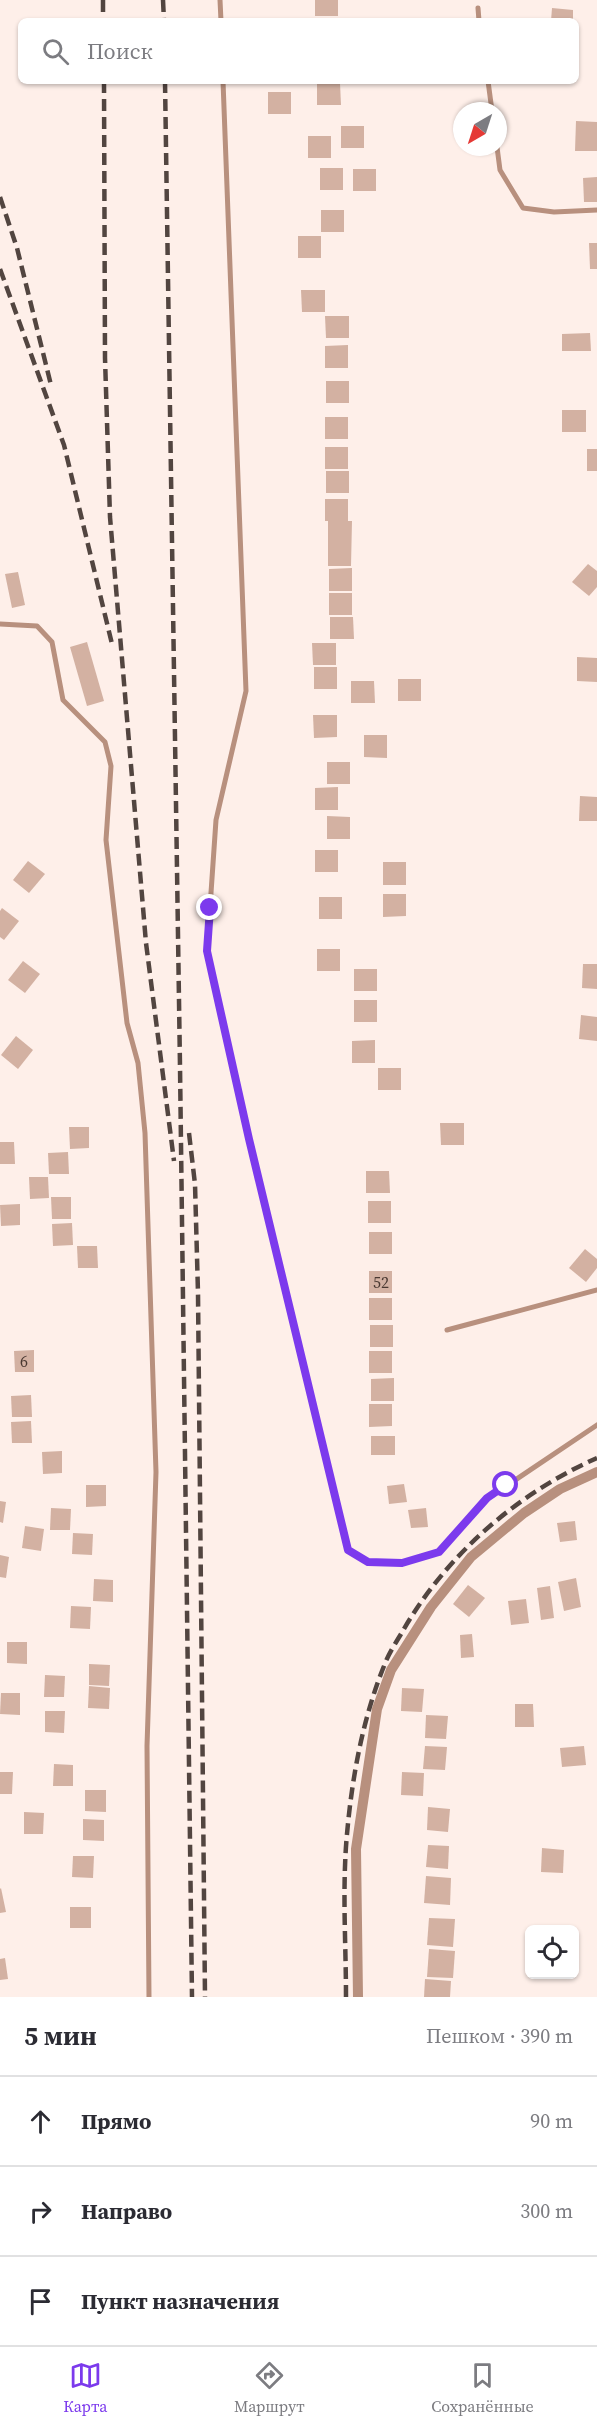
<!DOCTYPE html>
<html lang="ru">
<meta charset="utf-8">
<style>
:root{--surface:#fff;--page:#f2f2f3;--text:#2b2b33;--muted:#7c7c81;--line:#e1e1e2;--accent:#7c3aed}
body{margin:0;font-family:"Source Serif 4",serif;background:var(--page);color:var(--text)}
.controls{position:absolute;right:18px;bottom:18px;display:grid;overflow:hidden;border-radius:9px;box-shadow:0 2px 4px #0004}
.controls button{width:54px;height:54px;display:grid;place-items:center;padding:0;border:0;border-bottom:2px solid var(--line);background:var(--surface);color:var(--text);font:30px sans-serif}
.compass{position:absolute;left:453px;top:102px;width:54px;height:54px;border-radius:50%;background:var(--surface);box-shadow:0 2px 4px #0004;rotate:219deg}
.stop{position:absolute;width:18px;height:18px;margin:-14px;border:4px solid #7c3aed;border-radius:50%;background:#fff}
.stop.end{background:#7c3aed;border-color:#fff;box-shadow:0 2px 6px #0008}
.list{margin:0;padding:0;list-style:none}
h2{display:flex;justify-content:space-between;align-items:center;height:78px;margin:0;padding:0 24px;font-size:26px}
h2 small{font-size:20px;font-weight:400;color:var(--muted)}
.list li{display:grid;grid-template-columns:39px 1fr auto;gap:18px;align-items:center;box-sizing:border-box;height:90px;padding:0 24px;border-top:2px solid var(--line)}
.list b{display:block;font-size:22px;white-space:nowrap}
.list em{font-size:20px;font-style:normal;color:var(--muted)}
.icon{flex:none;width:33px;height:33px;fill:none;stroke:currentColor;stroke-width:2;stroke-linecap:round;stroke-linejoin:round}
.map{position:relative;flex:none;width:597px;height:1997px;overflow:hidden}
.search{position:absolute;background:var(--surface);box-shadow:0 2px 4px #0004;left:18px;right:18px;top:18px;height:66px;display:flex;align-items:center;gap:15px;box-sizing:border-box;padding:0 21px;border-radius:9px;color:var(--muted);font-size:22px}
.sheet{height:348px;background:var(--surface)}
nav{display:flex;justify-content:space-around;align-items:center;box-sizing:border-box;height:84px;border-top:2px solid var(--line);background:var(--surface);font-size:16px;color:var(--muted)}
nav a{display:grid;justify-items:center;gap:3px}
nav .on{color:var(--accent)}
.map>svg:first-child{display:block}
.building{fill:#d3b1a2}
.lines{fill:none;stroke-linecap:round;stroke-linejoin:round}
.service{stroke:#b8907e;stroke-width:5}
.minor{stroke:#b8907e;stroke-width:10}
.rail{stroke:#524540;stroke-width:4.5;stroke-dasharray:12 6;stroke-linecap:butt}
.route{stroke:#7c3aed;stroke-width:8}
.labels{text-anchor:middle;stroke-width:6;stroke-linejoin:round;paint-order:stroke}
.number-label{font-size:16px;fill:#4a3932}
</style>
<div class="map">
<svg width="597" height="1997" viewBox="0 0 597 1997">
<rect width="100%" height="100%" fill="#feefe9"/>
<!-- building -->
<g class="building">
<rect x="315" y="0" width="23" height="16"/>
<polygon points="552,8 573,10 573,21 551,21"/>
<polygon points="317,83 340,83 341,105 317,105"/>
<rect x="268" y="92" width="23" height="22"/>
<polygon points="576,121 597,122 597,151 575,151"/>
<rect x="341" y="126" width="23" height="22"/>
<rect x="308" y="136" width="23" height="22"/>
<rect x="320" y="168" width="23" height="22"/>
<rect x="353" y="169" width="23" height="22"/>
<polygon points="597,177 597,202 584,202 583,178"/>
<rect x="321" y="210" width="23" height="22"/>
<rect x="298" y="236" width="23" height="22"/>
<polygon points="589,243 597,243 597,269 590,269"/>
<polygon points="301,290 325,290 325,312 302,312"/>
<polygon points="325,316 349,316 349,338 326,338"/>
<polygon points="590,333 591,351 562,351 562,334"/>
<polygon points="348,345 348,368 325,368 325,346"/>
<rect x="326" y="381" width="23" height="22"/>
<rect x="562" y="410" width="24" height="22"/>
<rect x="325" y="417" width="23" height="22"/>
<rect x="325" y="447" width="23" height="22"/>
<rect x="587" y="449" width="10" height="22"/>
<rect x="326" y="471" width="23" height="22"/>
<polygon points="325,499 348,499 348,521 352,521 351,566 328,566 328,521 325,521"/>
<polygon points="588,564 597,571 597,587 589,596 572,582"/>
<polygon points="352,568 352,591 329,591 329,569"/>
<polygon points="18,572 25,605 12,608 5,574"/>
<rect x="329" y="593" width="23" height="22"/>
<polygon points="330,617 353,617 354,639 330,639"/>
<polygon points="87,642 104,701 87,706 70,647"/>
<polygon points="312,643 336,643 336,665 313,665"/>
<polygon points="577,657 597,658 597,682 577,681"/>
<rect x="314" y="667" width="23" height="22"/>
<rect x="398" y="679" width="23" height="22"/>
<polygon points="351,681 374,681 375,703 351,703"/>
<polygon points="313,715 337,715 337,737 314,738"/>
<polygon points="364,735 387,735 387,758 364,757"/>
<rect x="327" y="762" width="23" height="22"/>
<polygon points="338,787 338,810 315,810 315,788"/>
<polygon points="580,796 597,797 597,821 579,821"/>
<polygon points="327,816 350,817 350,839 327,839"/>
<rect x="315" y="850" width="23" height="22"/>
<polygon points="28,861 45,874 29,893 13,880"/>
<rect x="383" y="862" width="23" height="23"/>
<polygon points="383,894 406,894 406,916 383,917"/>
<rect x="319" y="897" width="23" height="22"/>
<polygon points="2,908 19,921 4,940 0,937 0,911"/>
<rect x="317" y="949" width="23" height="22"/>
<polygon points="23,961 40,974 25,993 8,980"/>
<polygon points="583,964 597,964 597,989 582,988"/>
<rect x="354" y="969" width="23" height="22"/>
<rect x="354" y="1000" width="23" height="22"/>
<polygon points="581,1015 597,1017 597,1041 579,1039"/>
<polygon points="16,1036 33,1050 18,1069 1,1055"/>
<polygon points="375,1040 375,1063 352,1063 352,1041"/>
<rect x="378" y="1068" width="23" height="22"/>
<polygon points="440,1123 464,1123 464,1145 441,1145"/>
<polygon points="69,1127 89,1127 89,1148 70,1149"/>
<polygon points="0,1142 14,1142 15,1164 0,1164"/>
<polygon points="68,1152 69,1174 49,1174 48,1153"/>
<polygon points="366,1171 389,1171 390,1193 366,1193"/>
<polygon points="29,1177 48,1177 49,1198 30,1199"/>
<polygon points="51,1197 71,1197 71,1219 52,1219"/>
<rect x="368" y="1201" width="23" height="22"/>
<polygon points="20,1204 20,1225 1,1226 0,1205"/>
<polygon points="72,1223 73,1245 53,1246 52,1224"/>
<rect x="369" y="1232" width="23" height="22"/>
<polygon points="77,1246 97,1246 98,1268 78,1268"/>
<polygon points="585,1249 597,1259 597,1268 586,1282 569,1268"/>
<rect x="369" y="1271" width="23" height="22"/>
<rect x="369" y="1298" width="23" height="22"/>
<rect x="370" y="1325" width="23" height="22"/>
<polygon points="34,1350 34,1372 15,1372 14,1351"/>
<rect x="369" y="1351" width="23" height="22"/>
<polygon points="394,1378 394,1401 371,1401 371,1379"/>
<polygon points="31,1395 32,1417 12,1417 11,1396"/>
<polygon points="369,1404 392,1404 392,1426 369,1427"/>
<polygon points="31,1421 32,1443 12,1443 11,1422"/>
<rect x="371" y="1436" width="24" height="19"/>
<polygon points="62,1451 62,1473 43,1474 42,1452"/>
<polygon points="404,1484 407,1502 389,1504 387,1486"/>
<polygon points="86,1485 106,1485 106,1506 86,1507"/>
<polygon points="0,1501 6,1502 3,1523 0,1522"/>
<polygon points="51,1508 71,1509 70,1530 50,1530"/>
<polygon points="426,1508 428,1527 411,1528 408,1510"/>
<polygon points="575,1521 577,1540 560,1542 557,1523"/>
<polygon points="25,1526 44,1529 41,1551 22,1548"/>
<polygon points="73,1533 93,1534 92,1555 72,1554"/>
<polygon points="0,1555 9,1557 6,1578 0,1577"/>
<polygon points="576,1578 581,1607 564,1611 558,1582"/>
<polygon points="94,1579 113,1580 113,1602 93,1601"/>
<polygon points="468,1585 485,1598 469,1617 453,1604"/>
<polygon points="550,1586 554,1618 541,1620 537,1588"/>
<polygon points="526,1599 529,1623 511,1625 508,1601"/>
<polygon points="71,1606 91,1607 90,1629 70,1628"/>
<polygon points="472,1634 474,1657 461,1658 460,1635"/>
<polygon points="7,1642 27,1642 27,1664 7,1663"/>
<polygon points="89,1664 110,1665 109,1686 89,1685"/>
<polygon points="45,1675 65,1676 64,1697 44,1697"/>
<polygon points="89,1686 110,1688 109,1709 88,1708"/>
<polygon points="402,1688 424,1689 422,1712 401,1711"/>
<polygon points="1,1693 20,1693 20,1715 0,1714"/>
<polygon points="515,1704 533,1704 534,1727 515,1727"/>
<polygon points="45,1711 65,1711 64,1733 45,1732"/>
<polygon points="426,1715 448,1716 446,1739 425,1738"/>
<polygon points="425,1746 447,1747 445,1770 423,1769"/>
<polygon points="584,1746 586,1765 562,1767 560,1748"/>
<polygon points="54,1764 73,1765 73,1786 53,1786"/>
<polygon points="0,1772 13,1772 12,1794 0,1794"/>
<polygon points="402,1772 424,1773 423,1796 401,1795"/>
<polygon points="85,1790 106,1790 106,1812 85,1811"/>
<polygon points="428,1807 450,1809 448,1832 427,1830"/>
<polygon points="24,1812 44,1813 43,1834 24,1834"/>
<polygon points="83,1819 104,1820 104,1841 83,1840"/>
<polygon points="428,1845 449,1846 448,1869 426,1867"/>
<polygon points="542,1848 564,1850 563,1873 541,1872"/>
<polygon points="73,1856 94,1856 93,1878 72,1877"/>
<polygon points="426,1876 451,1878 450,1905 424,1903"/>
<polygon points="1,1888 6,1912 0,1913 0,1889"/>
<rect x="70" y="1907" width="21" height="21"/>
<polygon points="429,1918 455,1919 453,1947 427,1945"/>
<polygon points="429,1949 455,1951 453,1978 427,1977"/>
<polygon points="5,1958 8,1979 0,1980 0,1959"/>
<polygon points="425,1979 451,1981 450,1997 424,1997"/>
</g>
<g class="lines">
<!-- service -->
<g class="service">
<polyline points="220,0 221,21"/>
<polyline points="478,8 479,21"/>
<polyline points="223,81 246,691 216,820 207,951 249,1139 348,1550 368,1562 402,1563 439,1552 487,1499 597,1425"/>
<polyline points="488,81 492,111"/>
<polyline points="497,147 500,170 523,208 554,212 597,210"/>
<polyline points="0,624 37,626 52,642 63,700 105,742 111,766 106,840 127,1023 138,1063 145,1133 156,1472 147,1746 149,1997"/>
<polyline points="447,1330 597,1290"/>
</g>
<!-- minor -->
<polyline class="minor" points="358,1997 356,1849 377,1709 391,1670 431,1607 471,1557 524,1513 560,1489 597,1472"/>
<!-- rail -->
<g class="rail">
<polyline points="103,0 103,21"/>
<polyline points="163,0 164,21"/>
<polyline points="104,81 105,358 110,517 146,943 174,1161"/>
<polyline points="165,81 180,1066 192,1997"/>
<polyline points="0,197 17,248 51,385"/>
<polyline points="0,269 64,445 112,644"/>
<polyline points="189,1133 195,1184 198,1293 205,1997"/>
<path d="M346,1997c0,-54 -4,-109 1,-163 5,-57 16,-116 37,-168 4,-11 11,-22 17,-32 44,-78 115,-140 196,-176"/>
</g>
</g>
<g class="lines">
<!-- route -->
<polyline class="route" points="210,908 207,951 249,1139 348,1550 368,1562 402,1563 439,1552 487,1498 506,1485"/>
</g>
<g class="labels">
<!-- number labels -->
<g class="number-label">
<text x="381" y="1288">52</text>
<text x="24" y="1367">6</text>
</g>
</g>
</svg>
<div class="controls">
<button><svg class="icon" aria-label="locate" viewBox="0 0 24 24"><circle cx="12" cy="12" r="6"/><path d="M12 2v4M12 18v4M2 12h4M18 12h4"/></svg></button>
</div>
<svg class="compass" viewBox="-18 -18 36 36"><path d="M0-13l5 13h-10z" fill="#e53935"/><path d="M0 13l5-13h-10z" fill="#7c7c81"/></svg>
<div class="stop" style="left:506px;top:1485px"></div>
<div class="stop end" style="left:210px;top:908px"></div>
<div class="search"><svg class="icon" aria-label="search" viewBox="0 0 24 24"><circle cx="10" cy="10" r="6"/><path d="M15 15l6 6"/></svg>Поиск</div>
</div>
<section class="sheet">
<h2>5 мин<small>Пешком · 390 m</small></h2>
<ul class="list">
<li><svg class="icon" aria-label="ahead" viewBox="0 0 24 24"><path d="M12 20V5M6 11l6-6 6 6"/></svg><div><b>Прямо</b></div><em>90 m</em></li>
<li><svg class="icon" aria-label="right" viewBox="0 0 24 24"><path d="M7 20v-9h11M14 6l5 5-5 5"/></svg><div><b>Направо</b></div><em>300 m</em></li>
<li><svg class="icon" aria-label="arrive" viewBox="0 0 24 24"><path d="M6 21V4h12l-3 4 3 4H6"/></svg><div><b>Пункт назначения</b></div></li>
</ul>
</section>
<nav>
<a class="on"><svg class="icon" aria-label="map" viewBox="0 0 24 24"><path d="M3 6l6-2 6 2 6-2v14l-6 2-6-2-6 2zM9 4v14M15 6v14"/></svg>Карта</a>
<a><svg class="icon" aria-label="directions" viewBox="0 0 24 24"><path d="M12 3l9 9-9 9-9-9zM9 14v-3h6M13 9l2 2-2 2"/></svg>Маршрут</a>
<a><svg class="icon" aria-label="saved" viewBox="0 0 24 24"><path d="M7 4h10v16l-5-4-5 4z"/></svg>Сохранённые</a>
</nav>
